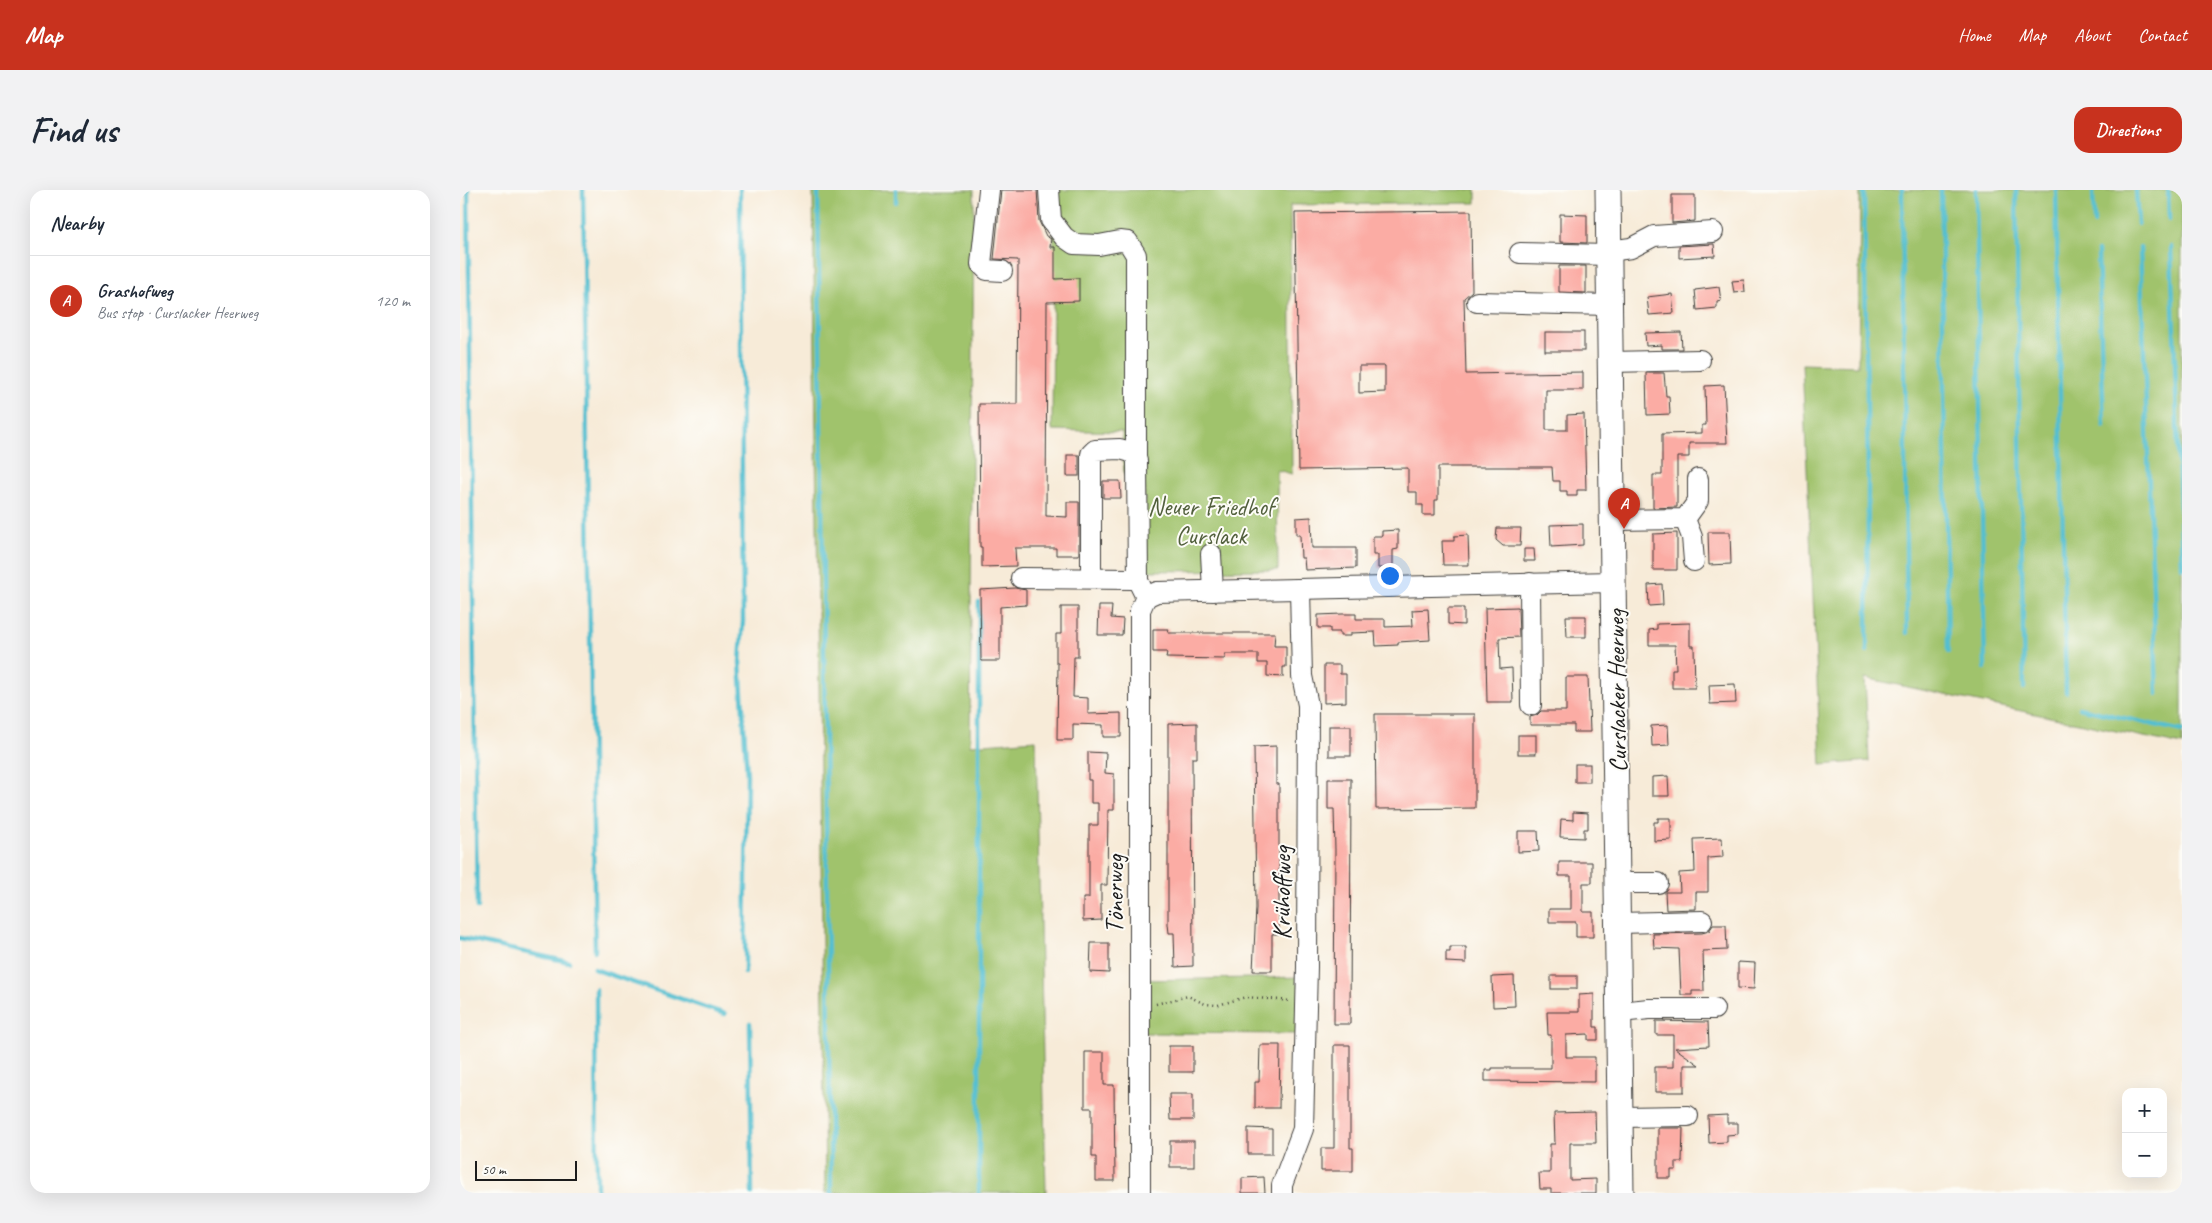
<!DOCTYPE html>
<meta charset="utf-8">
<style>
:root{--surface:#fff;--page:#f2f2f3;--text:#1f2937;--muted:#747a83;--line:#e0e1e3;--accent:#c8321e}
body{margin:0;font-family:Caveat,sans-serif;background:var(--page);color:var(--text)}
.controls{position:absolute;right:15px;bottom:15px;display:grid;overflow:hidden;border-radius:10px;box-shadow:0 5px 20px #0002}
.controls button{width:45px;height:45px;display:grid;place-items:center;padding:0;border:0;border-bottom:1px solid var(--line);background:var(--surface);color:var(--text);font:25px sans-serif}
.scale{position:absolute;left:15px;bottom:12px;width:102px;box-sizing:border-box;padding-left:5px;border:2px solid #1c1c1c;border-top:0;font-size:14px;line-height:18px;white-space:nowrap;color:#1c1c1c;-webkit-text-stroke:4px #fdfcf7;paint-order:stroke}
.you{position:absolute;left:929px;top:385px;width:18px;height:18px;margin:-12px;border:4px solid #fff;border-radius:50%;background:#1a73e8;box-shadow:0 0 0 8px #1a73e833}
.badge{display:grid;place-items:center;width:32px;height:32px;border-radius:50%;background:var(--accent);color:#fff;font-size:16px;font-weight:700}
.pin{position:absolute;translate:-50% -41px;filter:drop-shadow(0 1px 2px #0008)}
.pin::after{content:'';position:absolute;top:26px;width:18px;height:15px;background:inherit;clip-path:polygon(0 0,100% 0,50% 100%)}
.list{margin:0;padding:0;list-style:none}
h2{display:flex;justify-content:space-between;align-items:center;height:65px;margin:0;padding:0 20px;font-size:21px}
h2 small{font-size:16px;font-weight:400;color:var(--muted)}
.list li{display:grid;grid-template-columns:32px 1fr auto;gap:15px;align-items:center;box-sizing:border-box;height:90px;padding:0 20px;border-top:1px solid var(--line)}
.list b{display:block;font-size:19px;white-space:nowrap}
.list p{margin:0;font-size:16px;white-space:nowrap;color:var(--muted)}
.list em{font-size:16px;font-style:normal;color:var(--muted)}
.map{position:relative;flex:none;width:1722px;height:1003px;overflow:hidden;border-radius:15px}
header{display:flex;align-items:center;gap:30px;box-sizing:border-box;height:70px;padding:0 25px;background:var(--accent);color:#fff}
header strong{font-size:24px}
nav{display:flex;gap:28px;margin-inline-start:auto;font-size:18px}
.intro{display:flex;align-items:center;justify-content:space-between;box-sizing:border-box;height:120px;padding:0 30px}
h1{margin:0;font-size:35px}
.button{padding:12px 22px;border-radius:15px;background:var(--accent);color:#fff;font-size:18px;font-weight:700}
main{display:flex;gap:30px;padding:0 30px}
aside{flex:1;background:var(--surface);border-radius:15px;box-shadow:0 5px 20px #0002}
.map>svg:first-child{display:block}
.green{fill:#a0c36c;stroke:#5e7044}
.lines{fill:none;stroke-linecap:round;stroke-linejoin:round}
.stream{stroke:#55bfd0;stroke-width:4.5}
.building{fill:#fbaca4;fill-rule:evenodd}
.minor-casing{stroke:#3d3b38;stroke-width:22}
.major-casing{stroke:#3d3b38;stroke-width:27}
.path{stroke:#3d3b38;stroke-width:2.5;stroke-dasharray:1 4;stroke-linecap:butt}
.minor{stroke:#fff;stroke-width:20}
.major{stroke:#fff;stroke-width:25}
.labels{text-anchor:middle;stroke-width:4;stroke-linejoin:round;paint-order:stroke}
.park-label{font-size:25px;fill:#515f3c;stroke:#fdfcf7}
.street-label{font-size:25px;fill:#1c1c1c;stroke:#fdfcf7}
</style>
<header>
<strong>Map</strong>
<nav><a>Home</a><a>Map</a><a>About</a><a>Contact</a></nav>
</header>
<div class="intro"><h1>Find us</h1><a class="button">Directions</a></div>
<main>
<aside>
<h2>Nearby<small></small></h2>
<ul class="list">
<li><span class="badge">A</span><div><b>Grashofweg</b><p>Bus stop · Curslacker Heerweg</p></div><em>120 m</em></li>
</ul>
</aside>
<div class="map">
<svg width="1722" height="1003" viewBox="0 0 1722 1003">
<rect width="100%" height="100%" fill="#fdfcf7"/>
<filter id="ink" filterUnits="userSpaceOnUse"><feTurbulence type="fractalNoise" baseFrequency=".02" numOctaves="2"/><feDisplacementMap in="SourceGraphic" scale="10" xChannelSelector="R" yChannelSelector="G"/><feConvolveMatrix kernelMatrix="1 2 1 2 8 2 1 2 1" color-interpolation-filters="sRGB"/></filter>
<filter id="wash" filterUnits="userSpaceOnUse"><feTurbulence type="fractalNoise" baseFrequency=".0096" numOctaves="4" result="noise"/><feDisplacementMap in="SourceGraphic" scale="20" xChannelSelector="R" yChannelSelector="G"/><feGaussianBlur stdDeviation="1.12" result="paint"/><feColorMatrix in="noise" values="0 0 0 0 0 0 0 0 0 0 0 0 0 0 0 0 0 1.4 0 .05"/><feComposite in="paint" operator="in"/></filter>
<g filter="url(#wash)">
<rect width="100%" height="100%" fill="#f7ebd8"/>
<!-- green -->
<g class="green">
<polygon points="353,0 514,0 510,555 576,550 586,1003 365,1003"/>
<polygon points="594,0 1016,0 1016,13 830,15 832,284 817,280 818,380 685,381 684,281 664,285 662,242 592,240"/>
<polygon points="1400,0 1722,0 1722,555 1405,488 1409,571 1361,575 1342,174 1398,176"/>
<polygon points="847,787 845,844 680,843 680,790"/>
</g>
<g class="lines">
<!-- stream -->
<g class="stream">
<polyline points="8,0 17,718"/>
<polyline points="123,0 135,761"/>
<polyline points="280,0 283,431 280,472 287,585 285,783"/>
<polyline points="358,0 371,1003"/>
<polyline points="436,0 436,12"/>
<polyline points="1404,0 1408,289 1407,461"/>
<polyline points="1442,0 1447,443"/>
<polyline points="1481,0 1488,461"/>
<polyline points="1516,0 1525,478"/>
<polyline points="1556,0 1564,498"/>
<polyline points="1596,0 1606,502"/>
<polyline points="1633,0 1634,33"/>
<polyline points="1676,0 1678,34"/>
<polyline points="1708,0 1709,30"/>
<polyline points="1680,57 1697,504"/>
<polyline points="1711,57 1722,377"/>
<polyline points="1638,61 1644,236"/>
<polyline points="519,412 519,1003"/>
<polyline points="1619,518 1722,541"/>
<polyline points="0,748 109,772"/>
<polyline points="134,779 265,824"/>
<polyline points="136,799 137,1003"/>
<polyline points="290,833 292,1003"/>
</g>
</g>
<g id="blocks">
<!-- building -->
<g class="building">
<polygon points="541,0 577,0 579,31 586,46 591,49 590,57 595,57 595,89 619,88 619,111 587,112 586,326 607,327 607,312 619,312 619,365 596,365 596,358 555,358 556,376 522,377 522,357 520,357 519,214 557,214 558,70 534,69"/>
<polygon points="1212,5 1235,5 1235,31 1212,33"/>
<path d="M1011,21l1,80 -8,7 2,76 117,-2v18h-37v40h21v-15l17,-1 2,76h-9v6h-10v-5h-7v-10h-7l-1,-14h-114v33h-3v15h-12v-10h-6v-13h-9v-24l-109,2 -4,-257zM899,176h26v26l-26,1z"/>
<polygon points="1100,24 1127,25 1127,53 1100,52"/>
<polygon points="1254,54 1255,66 1219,68 1219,56"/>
<polygon points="1099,76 1126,76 1126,103 1099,102"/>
<polygon points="1284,90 1285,102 1274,103 1272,91"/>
<polygon points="1259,97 1261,111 1257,112 1257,118 1237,120 1235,100"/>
<polygon points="1212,104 1214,123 1189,125 1187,107"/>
<rect x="1085" y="142" width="39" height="19"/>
<polygon points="1221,142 1222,159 1202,159 1202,155 1186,156 1185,143"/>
<polygon points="1186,183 1204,183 1206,206 1209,206 1210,224 1187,225"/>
<polygon points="1264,195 1267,253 1229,253 1229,267 1217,267 1217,317 1193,318 1193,285 1202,285 1202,244 1242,243 1242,235 1246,235 1245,196"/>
<rect x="607" y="265" width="12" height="21"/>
<polygon points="643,291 660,291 661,308 643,308"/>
<polygon points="851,327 852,358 896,358 896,378 845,380 844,368 841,368 840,345 836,345 836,328"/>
<polygon points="1123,334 1123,355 1091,357 1090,335"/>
<polygon points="1037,338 1061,338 1060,356 1043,356 1036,350"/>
<polygon points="938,340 938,359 933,360 933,378 918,378 918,365 913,365 913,346 922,346 922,341"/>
<polygon points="1248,342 1270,342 1271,374 1249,375"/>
<polygon points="1217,343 1217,380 1193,380 1193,344"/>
<polygon points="1008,345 1009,375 983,375 982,351 994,351 994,346"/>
<polygon points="1064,359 1074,359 1075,371 1064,371"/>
<polygon points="1202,394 1203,415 1189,416 1188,395"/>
<polygon points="555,398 566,400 566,415 540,417 540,471 521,471 520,400"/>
<polygon points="639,416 652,416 651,428 663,429 662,445 638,445"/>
<polygon points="601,417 618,417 618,467 614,467 613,507 628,508 628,524 661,523 661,547 643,547 643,535 613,534 613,550 597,550 598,473 596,473 596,444 601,444"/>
<polygon points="1058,417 1059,447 1039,448 1040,479 1052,478 1053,512 1027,512 1025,418"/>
<polygon points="988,418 1004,418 1004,435 988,434"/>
<polygon points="968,419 970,450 938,452 938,455 916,456 915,442 891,443 891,446 880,446 880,442 870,442 870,438 858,438 858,425 882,424 896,424 896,429 925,429 925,437 953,436 952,420"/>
<polygon points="1106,426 1126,426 1126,447 1107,447"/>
<polygon points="1230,433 1230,456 1234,456 1235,498 1212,498 1212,479 1216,479 1215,455 1189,455 1189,440 1197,439 1197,434"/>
<polygon points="693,439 709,439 708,443 815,443 814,456 826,456 826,477 823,477 823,487 807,486 807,473 798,473 798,464 765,464 765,469 706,468 707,462 693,462"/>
<polygon points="864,475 880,475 880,484 886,484 886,512 864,513"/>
<polygon points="1106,487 1128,487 1130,542 1114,542 1114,535 1070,535 1070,527 1077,525 1081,521 1106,521"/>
<polygon points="1275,494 1276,513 1250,514 1249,495"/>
<polygon points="915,524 1015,524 1015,618 916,619"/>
<polygon points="737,533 737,568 732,568 733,776 715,777 714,743 709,743 708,734 708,534"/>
<polygon points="1208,535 1209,555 1192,556 1191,536"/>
<rect x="869" y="536" width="22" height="30"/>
<rect x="1058" y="545" width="18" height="19"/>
<polygon points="816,556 816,594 819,594 819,744 812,744 812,781 793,781 796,718 794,557"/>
<polygon points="628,562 646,563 645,583 654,584 654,620 648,620 647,695 641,695 641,730 623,731 623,708 629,708 629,635 638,635 638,613 631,613 631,590 628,590"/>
<rect x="1115" y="574" width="15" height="18"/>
<polygon points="1208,586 1209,606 1192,606 1192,587"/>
<polygon points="868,589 891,589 890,834 874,834 875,660 874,619 868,619"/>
<polygon points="1113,622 1128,623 1128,639 1124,639 1124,648 1100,647 1101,629 1113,630"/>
<polygon points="1198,628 1211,628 1211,650 1194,651 1194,632 1198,632"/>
<polygon points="1058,641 1078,641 1079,661 1058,662"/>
<polygon points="1262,648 1263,667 1248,668 1248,702 1236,702 1236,719 1206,720 1205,702 1220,702 1219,683 1235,682 1234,649"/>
<polygon points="1099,672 1132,672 1132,693 1123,693 1123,722 1133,722 1133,747 1116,747 1116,732 1089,732 1089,719 1111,719 1111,686 1099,686"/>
<polygon points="1253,735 1266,735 1267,760 1243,761 1244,801 1232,801 1232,805 1221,805 1219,759 1194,758 1193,744 1242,743 1249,741"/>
<polygon points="631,753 649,753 649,783 630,782"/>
<polygon points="990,757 1006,757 1006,773 986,772 986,762 990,762"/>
<polygon points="1278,772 1295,773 1294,799 1278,798"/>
<polygon points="1054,786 1055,816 1033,817 1032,787"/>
<rect x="1091" y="786" width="26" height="13"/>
<polygon points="1134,804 1134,837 1138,837 1138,850 1128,850 1128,844 1106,845 1106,867 1135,867 1135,892 1025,891 1025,880 1032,880 1032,878 1091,878 1091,845 1088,845 1087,822 1119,822 1119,805"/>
<polygon points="1196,831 1248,832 1249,856 1215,858 1239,875 1224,875 1224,902 1195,902 1195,877 1213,877 1213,845 1196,845"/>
<polygon points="800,855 820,855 819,918 795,918 795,892 799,892"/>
<polygon points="874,855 890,855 890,958 893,958 893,981 861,981 861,958 874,958"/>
<rect x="709" y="856" width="24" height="26"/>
<polygon points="625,862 644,862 644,895 654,895 655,991 636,991 636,967 632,967 632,918 625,918"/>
<polygon points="709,904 733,904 733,930 710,930"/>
<polygon points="1135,922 1136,953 1110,953 1110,990 1136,989 1136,1003 1091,1003 1091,999 1080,999 1079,983 1090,983 1090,954 1095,954 1094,923"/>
<polygon points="1267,925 1267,933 1278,933 1278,944 1267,945 1267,952 1249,953 1248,926"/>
<polygon points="788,938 812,939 812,964 788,964"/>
<polygon points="1198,938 1223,938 1222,972 1216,972 1216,980 1211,980 1211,988 1198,988"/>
<rect x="710" y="951" width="24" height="26"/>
<polygon points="804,987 805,1003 782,1003 782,988"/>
</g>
</g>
</g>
<g filter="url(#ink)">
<use href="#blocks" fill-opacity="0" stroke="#3d3b38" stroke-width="1"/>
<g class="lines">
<!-- minor casing -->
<g class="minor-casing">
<g id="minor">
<polyline points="529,0 521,74 527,80 542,81"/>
<polyline points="589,0 591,30 604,47 614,54 639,55 660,51 668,52 676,65 676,267"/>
<polyline points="1149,61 1171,58 1194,46 1253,42"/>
<polyline points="1060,63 1149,65"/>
<polyline points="1017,112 1150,115"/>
<polyline points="1151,172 1240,170"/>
<polyline points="1225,329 1232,347 1234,371"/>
<polyline points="1153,330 1225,329 1238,311 1238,289"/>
<polyline points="751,364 753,401"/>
<polyline points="561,388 673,389 678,391 684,403"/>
<polyline points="631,388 631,264 635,260 660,259 674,263 677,271 678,391"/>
<polyline points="1070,393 1071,515"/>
<polyline points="686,407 697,402 1154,392"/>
<polyline points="1158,693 1198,693"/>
<polyline points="1158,733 1242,731"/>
<polyline points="1160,822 1189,819 1254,819"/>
<polyline points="1161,927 1228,926"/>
<polyline points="680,1003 680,420 686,407"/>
<polyline points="822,1003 822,995 843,939 847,777 848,515 842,486 840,399"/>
</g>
</g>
<!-- major casing -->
<g class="major-casing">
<polyline id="major" points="1148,0 1161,1003"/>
</g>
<!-- path -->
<polyline class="path" points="696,814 728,806 745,814 758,815 786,807 831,811"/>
<!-- minor -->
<use href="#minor" class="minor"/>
<!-- major -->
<use href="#major" class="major"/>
</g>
</g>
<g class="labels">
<!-- park labels -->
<g class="park-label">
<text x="751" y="325">Neuer Friedhof<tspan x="751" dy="29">Curslack</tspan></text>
</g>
<!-- street labels -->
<g class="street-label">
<text transform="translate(1156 501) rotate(-91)" y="9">Curslacker Heerweg</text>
<text transform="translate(821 703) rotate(-90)" y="9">Krühoffweg</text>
<text transform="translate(654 704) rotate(-90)" y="9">Tönerweg</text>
</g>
</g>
</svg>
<div class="controls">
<button>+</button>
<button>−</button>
</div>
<div class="scale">50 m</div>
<div class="you"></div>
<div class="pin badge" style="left:1164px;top:339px">A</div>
</div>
</main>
